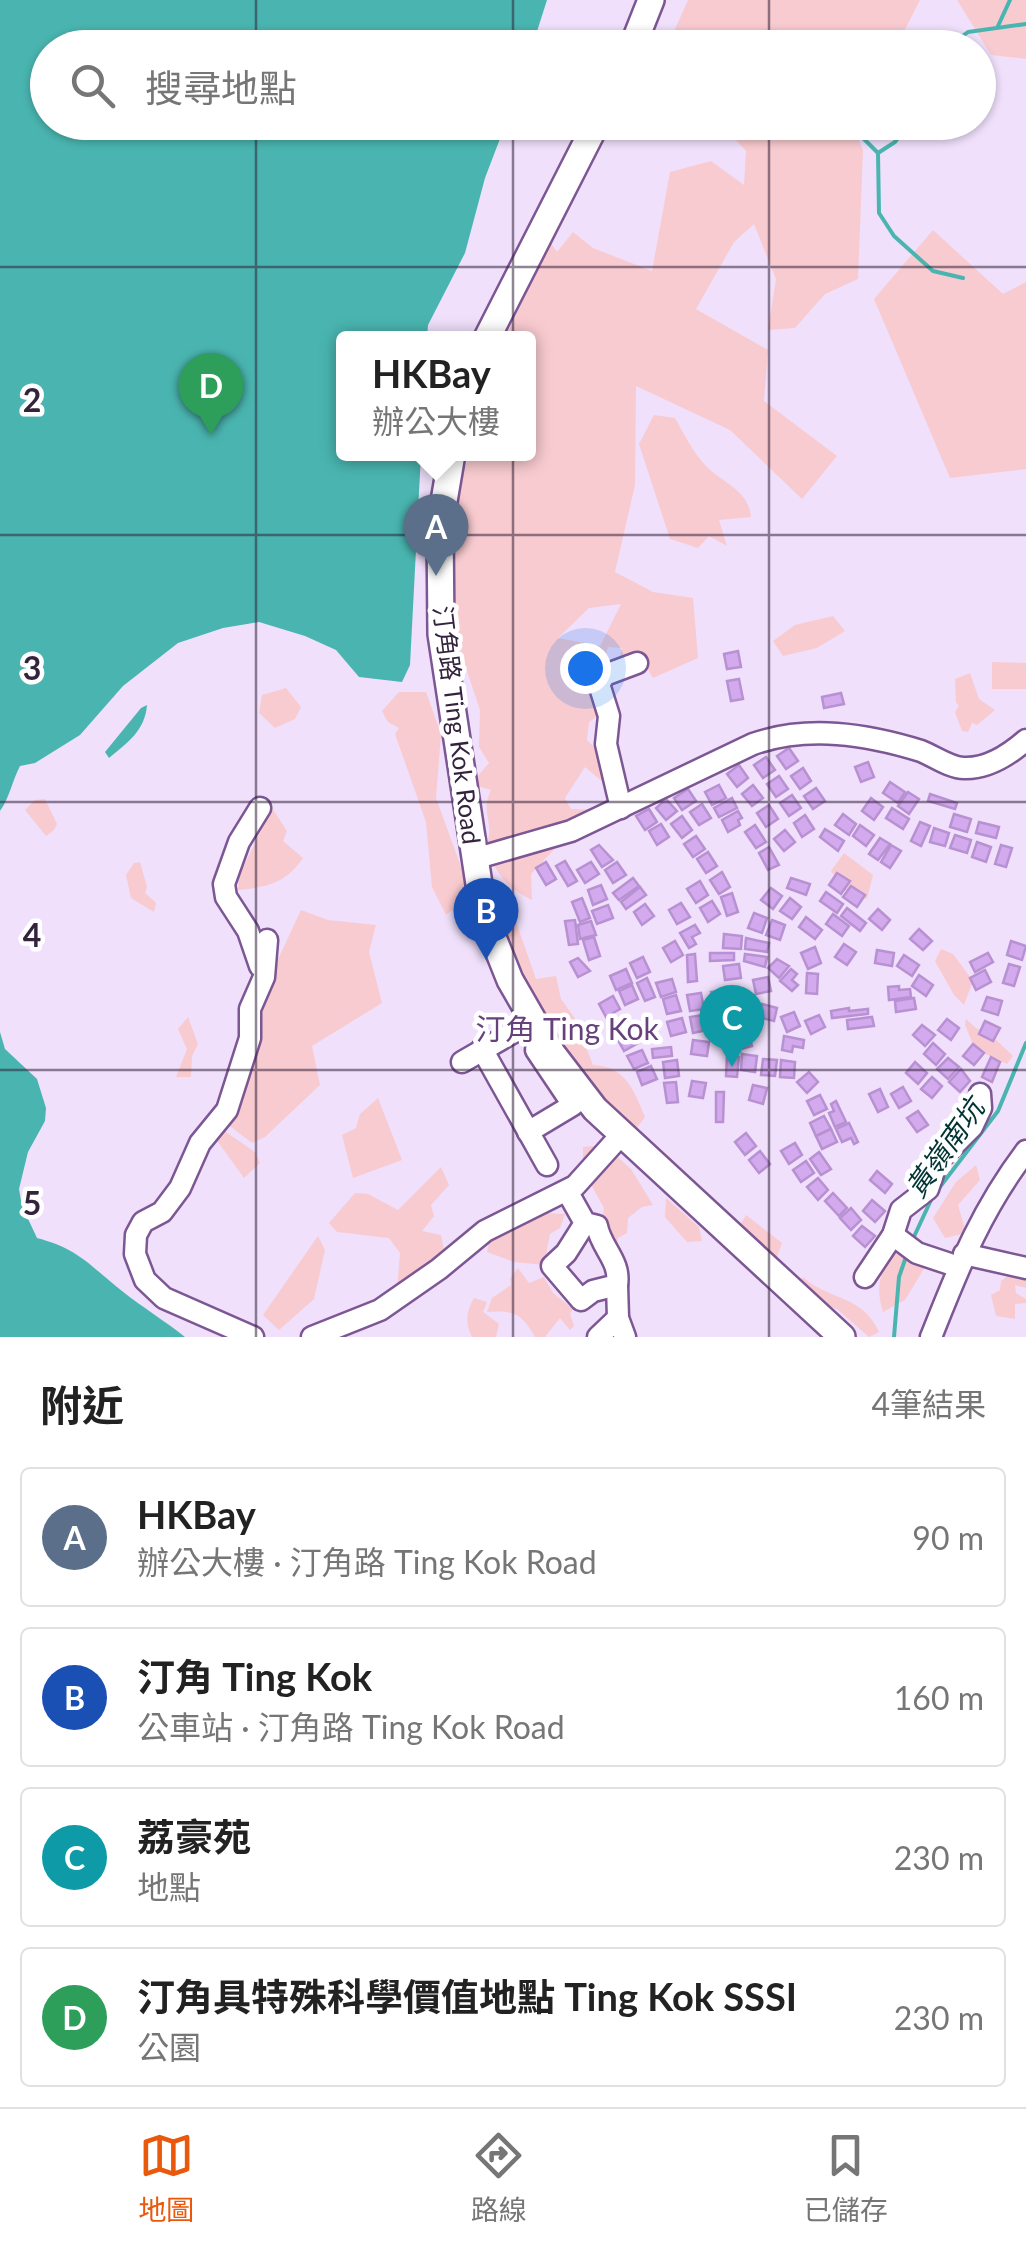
<!DOCTYPE html>
<html lang="zh-TW">
<meta charset="utf-8">
<style>
:root{--surface:#fff;--page:#f2f2f2;--text:#222;--muted:#767676;--line:#e0e0e0;--accent:#ea580c}
body{margin:0;font-family:Lato,"Noto Sans TC",sans-serif;background:var(--page);color:var(--text)}
.you{position:absolute;left:585px;top:668px;width:35px;height:35px;margin:-25px;border:8px solid #fff;border-radius:50%;background:#1a73e8;box-shadow:0 0 0 15px #1a73e833}
.badge{display:grid;place-items:center;width:65px;height:65px;border-radius:50%;background:var(--accent);color:#fff;font-size:32px;font-weight:700}
.pin{position:absolute;translate:-50% -82px;filter:drop-shadow(0 2px 5px #0008)}
.pin::after{content:'';position:absolute;top:52px;width:35px;height:30px;background:inherit;clip-path:polygon(0 0,100% 0,50% 100%)}
.popup{position:absolute;left:336px;top:331px;width:200px;height:130px;box-sizing:border-box;display:grid;place-content:center;border-radius:10px;background:var(--surface);filter:drop-shadow(0 2px 8px #0005);font-size:32px;white-space:nowrap;color:var(--muted)}
.popup b{font-size:38px;color:var(--text)}
.popup::after{content:'';position:absolute;left:50%;top:100%;margin-left:-20px;border:20px solid transparent;border-top-color:var(--surface)}
.list{margin:0;padding:0;list-style:none}
h2{display:flex;justify-content:space-between;align-items:center;height:130px;margin:0;padding:0 40px;font-size:42px}
h2 small{font-size:32px;font-weight:400;color:var(--muted)}
.list li{display:grid;grid-template-columns:65px 1fr auto;gap:30px;align-items:center;box-sizing:border-box;height:140px;margin:0 20px 20px;padding:0 20px;border:2px solid var(--line);border-radius:10px}
.list b{display:block;font-size:38px;white-space:nowrap}
.list p{margin:0;font-size:32px;white-space:nowrap;color:var(--muted)}
.list em{font-size:32px;font-style:normal;color:var(--muted)}
.icon{flex:none;width:55px;height:55px;fill:none;stroke:currentColor;stroke-width:2;stroke-linecap:round;stroke-linejoin:round}
.map{position:relative;flex:none;width:1026px;height:1337px;overflow:hidden}
.search{position:absolute;background:var(--surface);box-shadow:0 2px 8px #0004;left:30px;right:30px;top:30px;height:110px;display:flex;align-items:center;gap:25px;box-sizing:border-box;padding:0 35px;border-radius:55px;color:var(--muted);font-size:38px}
.sheet{height:770px;background:var(--surface)}
nav{display:flex;justify-content:space-around;align-items:center;box-sizing:border-box;height:140px;border-top:2px solid var(--line);background:var(--surface);font-size:28px;color:var(--muted)}
nav a{display:grid;justify-items:center;gap:5px}
nav .on{color:var(--accent)}
.map>svg:first-child{display:block}
.green{fill:#f8cbd0;fill-rule:evenodd}
.water{fill:#4ab5b0}
.lines{fill:none;stroke-linecap:round;stroke-linejoin:round}
.stream{stroke:#4ab5b0;stroke-width:4}
.building{fill:#d2aaed;stroke:#b891d2;stroke-width:2.5}
.minor-casing{stroke:#7c5794;stroke-width:25}
.major-casing{stroke:#7c5794;stroke-width:30}
.minor{stroke:#fff;stroke-width:20}
.major{stroke:#fff;stroke-width:25}
.grid{fill:none;stroke:#33233d;stroke-width:2.5;stroke-opacity:0.55}
.labels{text-anchor:middle;stroke-width:9;stroke-linejoin:round;paint-order:stroke}
.street-label{font-size:25px;fill:#33233d;stroke:#fff}
.water-label{font-size:28px;font-style:italic;fill:#003432;stroke:#fff}
.quarter-label{font-size:30px;fill:#66417c;stroke:#fff}
.grid-label{font-size:32px;text-anchor:middle;font-weight:bold;fill:#33233d;stroke:#fff;stroke-width:9;stroke-linejoin:round;paint-order:stroke}
</style>
<div class="map">
<svg width="1026" height="1337" viewBox="0 0 1026 1337">
<rect width="100%" height="100%" fill="#f0e0fb"/>
<!-- green -->
<g class="green">
<polygon points="688,0 920,0 896,47 667,47"/>
<polygon points="957,0 1026,0 1026,59 991,55"/>
<path d="M720,123h131l12,27 -5,129 -33,15 -30,34 -27,2 8,-51 -22,-55 -20,18 -38,67 72,41 -4,51 73,55 -35,43 -72,-69 -94,-44 -1,99 -20,87 38,20 40,6 5,60 -45,20 -10,-17 -18,17 -8,-11 5,-19 -14,-1 -15,51 5,18 -9,6 -2,18 17,17 -1,25 -18,-15 -20,31 6,11 31,1 -40,31 -31,33 1,26c-27,-13 -33,-25 -47,-51 12,-28 -6,-33 6,-59l-20,-6 18,-21 -10,-16 1,-37 -23,-69 -5,-146 19,-41h57v-116h-23l21,-44 -10,-5 19,-34 11,-3 -6,-10 6,-6 11,16 16,-20 20,16 59,23 18,-99 41,-11 33,24 2,-34zM621,604l-21,42 -42,-8 31,-30z"/>
<polygon points="933,230 1003,294 1026,282 1026,469 950,478 874,299"/>
<path d="M654,415l21,3c9,16 18,34 30,47 17,18 44,25 46,52l-32,3 8,26 -18,-10 -11,12 -28,-9 -31,-95z"/>
<polygon points="833,616 845,631 817,648 783,656 773,641 795,625"/>
<polygon points="992,662 1026,663 1026,689 992,689"/>
<polygon points="970,673 979,699 995,710 977,725 972,723 968,732 962,731 955,712 959,706 956,702 955,679"/>
<polygon points="286,688 301,707 295,719 275,728 259,713 262,695"/>
<polygon points="399,692 426,692 441,734 436,798 465,878 467,898 446,915 432,887 426,822 395,734 399,728 388,722 382,711"/>
<polygon points="45,799 57,824 54,830 46,836 25,810 35,800"/>
<path d="M272,808l15,23 -4,10 20,17c-17,25 -35,29 -65,32l1,-14z"/>
<polygon points="844,853 873,875 867,899 848,894 831,871"/>
<polygon points="140,862 147,887 145,893 156,903 154,912 131,898 126,875 134,863"/>
<path d="M508,899l28,80 20,-3 5,23 13,18 19,48c32,1 41,25 52,52l-9,12 36,30 -1,11 -50,-41 -83,-111 -45,-100z"/>
<polygon points="301,910 328,920 376,925 369,952 382,1003 312,1046 320,1085 265,1137 252,1143 226,1123 254,1011"/>
<polygon points="941,949 953,954 973,981 964,1005 954,995 935,961"/>
<polygon points="188,1017 198,1044 192,1056 191,1077 176,1077 187,1049 178,1029"/>
<polygon points="966,1019 976,1028 989,1033 1013,1056 1007,1064 975,1049 965,1025"/>
<polygon points="378,1098 402,1160 353,1178 342,1135 356,1128 360,1114"/>
<polygon points="220,1128 255,1152 260,1163 244,1178 213,1135"/>
<polygon points="604,1145 631,1169 653,1205 642,1207 628,1218 627,1233 618,1238 617,1251 601,1235 604,1208 583,1170 583,1147"/>
<polygon points="976,1165 980,1180 958,1205 966,1233 945,1238 933,1218 956,1182"/>
<polygon points="441,1167 449,1185 431,1205 434,1216 422,1231 441,1235 445,1255 397,1290 400,1253 389,1238 337,1232 329,1223 355,1193 368,1194 398,1210"/>
<polygon points="666,1198 699,1227 702,1241 687,1242 665,1217"/>
<polygon points="512,1211 565,1214 560,1228 550,1234 544,1265 514,1262 487,1252 491,1232"/>
<polygon points="746,1215 782,1243 775,1263 739,1227"/>
<polygon points="318,1236 325,1250 314,1299 279,1330 263,1315"/>
<path d="M896,1243l32,19 -23,38 -22,12c-9,-28 -1,-45 13,-69z"/>
<path d="M518,1268l11,15 15,-6 9,16 20,16 -3,5 4,12 -4,4 -10,-12 -15,19h-10c-13,-24 -22,-27 -48,-25l5,-14 19,-13 -1,-7z"/>
<polygon points="1013,1272 1026,1279 1026,1288 1015,1285 1016,1293 1026,1299 1026,1303 1015,1304 1015,1319 996,1316 991,1295 1000,1290 1001,1281"/>
<path d="M803,1277c24,23 59,17 76,55l-10,5 -32,-28 -29,-10 -12,-12z"/>
<path d="M474,1298l13,4 -4,10 16,12 -3,13h-24c-7,-14 -6,-25 2,-39z"/>
</g>
<!-- water -->
<g class="water">
<path d="M0,0h547l-15,47 -484,1v74l458,1 -21,55 -20,75 -37,72 -1,13h-83v116h77l-11,211 -8,17 -43,-5 -23,-27 -31,-14 -46,-14 -36,6 -45,15 -55,43 -43,49 -45,28 -15,3c-8,15 -10,31 -20,45z"/>
<path d="M147,705c-2,26 -20,38 -38,53l-4,-6 36,-44z"/>
<path d="M0,1032l5,17 32,30 9,29 -1,13 -17,31 -9,37 3,17 15,32c42,11 52,27 85,53 20,16 43,30 63,46h-185z"/>
</g>
<g class="lines">
<!-- stream -->
<g class="stream">
<polyline points="998,26 1010,0"/>
<polyline points="946,48 968,32 1026,24"/>
<polyline points="571,122 585,126"/>
<polyline points="718,122 727,127 750,122"/>
<polyline points="781,122 858,133 878,153 895,142 910,122"/>
<polyline points="618,126 637,122"/>
<polyline points="878,153 879,213 894,236 933,271 963,278"/>
<polyline points="936,1192 998,1111 1026,1043"/>
<polyline points="912,1241 931,1200"/>
<polyline points="894,1337 899,1277 907,1254"/>
</g>
</g>
<!-- building -->
<g class="building">
<polygon points="738,651 741,667 727,669 724,654"/>
<polygon points="739,679 743,699 731,701 727,681"/>
<polygon points="841,693 844,704 824,708 822,697"/>
<polygon points="789,748 798,761 786,769 777,756"/>
<polygon points="766,757 775,770 763,778 754,765"/>
<polygon points="868,762 874,777 861,782 855,767"/>
<polygon points="739,765 748,778 737,787 727,774"/>
<polygon points="803,768 811,781 800,789 791,776"/>
<polygon points="779,776 788,789 776,797 767,784"/>
<polygon points="890,782 905,792 898,803 883,793"/>
<polygon points="719,785 726,798 712,805 705,792"/>
<polygon points="753,785 763,798 752,806 742,794"/>
<polygon points="816,788 825,801 813,809 804,796"/>
<polygon points="688,789 696,801 682,810 674,798"/>
<polygon points="908,792 919,799 909,814 898,806"/>
<polygon points="930,794 957,803 955,809 928,801"/>
<polygon points="792,795 801,808 789,816 780,803"/>
<polygon points="732,798 737,808 719,817 714,808"/>
<polygon points="871,798 883,807 874,820 862,811"/>
<polygon points="666,799 677,811 666,820 656,808"/>
<polygon points="702,804 711,818 699,825 690,812"/>
<polygon points="769,805 778,819 766,827 757,813"/>
<polygon points="892,808 909,819 903,829 886,818"/>
<polygon points="649,809 657,822 645,830 636,816"/>
<polygon points="738,811 742,818 738,820 740,825 728,832 722,820"/>
<polygon points="843,814 856,824 849,835 835,825"/>
<polygon points="954,814 971,819 967,832 950,827"/>
<polygon points="805,815 814,829 802,837 794,823"/>
<polygon points="682,816 692,830 682,838 671,824"/>
<polygon points="920,822 930,826 921,846 911,841"/>
<polygon points="979,822 999,827 996,838 976,833"/>
<polygon points="661,824 669,837 657,845 649,831"/>
<polygon points="755,825 766,842 756,848 745,832"/>
<polygon points="860,825 874,835 866,846 853,836"/>
<polygon points="934,828 949,833 945,846 930,842"/>
<polygon points="825,829 844,841 838,851 820,837"/>
<polygon points="785,830 795,842 784,851 774,839"/>
<polygon points="955,835 971,840 967,853 950,848"/>
<polygon points="696,836 705,849 693,857 684,844"/>
<polygon points="880,838 890,844 878,860 869,854"/>
<polygon points="977,842 991,847 986,862 972,857"/>
<polygon points="599,845 613,860 602,867 591,850"/>
<polygon points="891,845 901,851 890,868 881,862"/>
<polygon points="1001,845 1012,848 1006,867 995,864"/>
<polygon points="769,847 779,865 768,870 759,853"/>
<polygon points="708,852 717,866 706,873 697,859"/>
<polygon points="565,861 577,881 568,886 556,866"/>
<polygon points="546,862 556,879 546,885 536,868"/>
<polygon points="591,862 599,874 585,883 577,870"/>
<polygon points="617,862 626,875 613,883 605,870"/>
<polygon points="722,872 730,887 719,894 710,880"/>
<polygon points="837,873 850,881 841,894 829,885"/>
<polygon points="633,878 639,886 619,900 613,893"/>
<polygon points="791,878 810,884 806,895 787,888"/>
<polygon points="700,881 708,895 696,903 687,889"/>
<polygon points="601,885 607,899 593,905 588,890"/>
<polygon points="851,886 865,895 857,907 843,897"/>
<polygon points="640,887 646,895 626,909 621,902"/>
<polygon points="771,888 782,896 773,909 761,900"/>
<polygon points="826,892 843,904 837,913 820,901"/>
<polygon points="732,893 738,912 727,916 721,897"/>
<polygon points="582,898 590,918 580,922 572,902"/>
<polygon points="790,898 801,907 792,919 780,911"/>
<polygon points="712,901 720,914 708,922 700,908"/>
<polygon points="681,903 690,917 677,924 669,910"/>
<polygon points="645,904 654,916 642,925 634,912"/>
<polygon points="608,905 613,918 597,924 592,911"/>
<polygon points="847,908 866,923 860,931 841,916"/>
<polygon points="878,909 890,920 882,930 869,919"/>
<polygon points="754,913 767,918 762,933 748,928"/>
<polygon points="833,914 849,926 842,936 826,924"/>
<polygon points="806,917 822,930 815,939 799,927"/>
<polygon points="575,920 578,944 569,945 565,921"/>
<polygon points="772,920 785,925 780,940 766,935"/>
<polygon points="591,921 596,935 580,939 578,925"/>
<polygon points="695,925 700,933 692,937 696,944 689,948 680,933"/>
<polygon points="919,929 932,941 923,950 910,939"/>
<polygon points="724,934 742,936 741,949 723,948"/>
<polygon points="594,937 600,956 589,960 583,940"/>
<polygon points="746,938 769,943 767,952 745,949"/>
<polygon points="675,941 683,955 671,962 663,948"/>
<polygon points="1011,941 1026,946 1022,960 1007,955"/>
<polygon points="844,944 856,952 847,965 835,957"/>
<polygon points="815,947 821,963 808,969 801,953"/>
<polygon points="877,950 894,953 892,966 875,963"/>
<polygon points="710,953 734,953 734,960 710,961"/>
<polygon points="988,953 993,962 975,972 970,962"/>
<polygon points="695,954 697,981 688,982 687,955"/>
<polygon points="745,954 767,957 765,967 744,961"/>
<polygon points="904,955 919,965 912,976 897,966"/>
<polygon points="643,957 650,972 637,978 630,963"/>
<polygon points="578,958 590,971 578,977 570,962"/>
<polygon points="777,959 789,966 779,978 768,968"/>
<polygon points="739,964 741,978 725,980 723,966"/>
<polygon points="1009,964 1020,967 1014,986 1003,983"/>
<polygon points="626,969 632,983 616,990 610,976"/>
<polygon points="791,969 797,974 792,980 798,985 792,991 780,981"/>
<polygon points="985,970 991,982 976,990 970,978"/>
<polygon points="807,973 818,974 817,994 806,993"/>
<polygon points="919,975 933,985 926,996 912,986"/>
<polygon points="768,977 771,991 756,994 753,980"/>
<polygon points="647,978 655,997 645,1001 637,983"/>
<polygon points="672,979 676,992 661,997 656,983"/>
<polygon points="632,985 638,999 625,1005 619,991"/>
<polygon points="899,986 899,990 910,989 911,997 889,1000 888,987"/>
<polygon points="743,989 745,1003 729,1006 727,992"/>
<polygon points="724,990 727,1007 714,1009 711,992"/>
<polygon points="701,993 704,1009 690,1011 687,995"/>
<polygon points="676,995 681,1011 667,1014 663,999"/>
<polygon points="613,996 620,1009 606,1017 599,1004"/>
<polygon points="987,997 1002,1001 998,1015 982,1010"/>
<polygon points="914,998 916,1009 896,1012 895,1001"/>
<polygon points="762,1004 777,1008 774,1021 758,1017"/>
<polygon points="849,1008 849,1011 868,1009 868,1014 832,1018 831,1011"/>
<polygon points="794,1012 800,1026 787,1032 781,1017"/>
<polygon points="746,1013 749,1027 733,1030 730,1015"/>
<polygon points="625,1015 632,1025 616,1035 610,1024"/>
<polygon points="704,1015 707,1030 693,1033 690,1017"/>
<polygon points="728,1015 730,1031 716,1033 714,1017"/>
<polygon points="819,1015 825,1027 811,1034 805,1021"/>
<polygon points="872,1017 874,1026 848,1029 847,1020"/>
<polygon points="682,1018 686,1032 671,1036 667,1022"/>
<polygon points="947,1019 959,1028 951,1040 938,1030"/>
<polygon points="985,1021 1000,1028 993,1041 979,1034"/>
<polygon points="922,1025 935,1035 925,1046 913,1035"/>
<polygon points="634,1031 640,1042 624,1051 618,1040"/>
<polygon points="749,1035 752,1046 732,1051 729,1040"/>
<polygon points="784,1036 804,1040 803,1048 793,1046 792,1052 782,1050"/>
<polygon points="693,1040 709,1042 707,1056 691,1054"/>
<polygon points="933,1043 945,1054 936,1065 924,1054"/>
<polygon points="973,1044 984,1053 974,1065 963,1056"/>
<polygon points="671,1047 672,1056 653,1058 652,1049"/>
<polygon points="642,1050 648,1063 634,1069 627,1056"/>
<polygon points="742,1054 757,1056 755,1072 741,1070"/>
<polygon points="727,1056 739,1057 737,1077 726,1076"/>
<polygon points="991,1057 1000,1062 992,1082 982,1077"/>
<polygon points="948,1058 959,1067 948,1079 937,1069"/>
<polygon points="763,1059 777,1060 775,1076 761,1075"/>
<polygon points="677,1060 679,1076 665,1078 663,1062"/>
<polygon points="781,1060 795,1062 794,1078 780,1077"/>
<polygon points="915,1062 927,1073 918,1084 906,1073"/>
<polygon points="651,1066 657,1079 642,1085 637,1072"/>
<polygon points="961,1069 970,1081 960,1092 949,1082"/>
<polygon points="809,1072 818,1082 807,1093 797,1082"/>
<polygon points="932,1077 942,1086 932,1098 921,1089"/>
<polygon points="692,1081 706,1083 703,1098 689,1096"/>
<polygon points="676,1082 678,1102 667,1103 664,1083"/>
<polygon points="753,1085 767,1088 763,1104 749,1100"/>
<polygon points="903,1087 911,1101 899,1108 891,1094"/>
<polygon points="880,1089 888,1107 878,1112 869,1094"/>
<polygon points="716,1092 724,1092 723,1122 716,1122"/>
<polygon points="820,1095 827,1109 814,1115 807,1101"/>
<polygon points="836,1101 846,1122 835,1127 829,1113 834,1111 831,1104"/>
<polygon points="918,1111 928,1125 917,1132 907,1118"/>
<polygon points="824,1116 831,1129 816,1136 810,1123"/>
<polygon points="849,1123 858,1142 854,1144 851,1138 842,1142 836,1129"/>
<polygon points="831,1129 837,1142 822,1149 816,1136"/>
<polygon points="746,1133 756,1146 745,1155 735,1142"/>
<polygon points="795,1143 802,1155 789,1164 781,1151"/>
<polygon points="760,1151 770,1164 759,1173 749,1160"/>
<polygon points="819,1152 831,1169 821,1175 810,1159"/>
<polygon points="806,1161 814,1173 801,1182 793,1170"/>
<polygon points="877,1171 892,1184 885,1193 870,1180"/>
<polygon points="818,1178 828,1190 818,1200 807,1187"/>
<polygon points="833,1193 847,1208 839,1216 825,1201"/>
<polygon points="872,1200 885,1211 875,1222 863,1211"/>
<polygon points="851,1208 861,1220 851,1230 840,1218"/>
<polygon points="862,1226 875,1236 865,1247 853,1236"/>
</g>
<g class="lines">
<!-- minor casing -->
<g class="minor-casing">
<g id="minor">
<polyline points="621,808 606,744 609,716 599,684 605,675 637,663"/>
<path d="M474,859l97,-28 182,-87c55,-19 113,-10 168,7 13,5 29,17 43,17 23,1 46,-14 62,-28"/>
<polyline points="260,966 248,931 226,897 224,884 239,842 260,808"/>
<polyline points="482,1049 547,1165"/>
<polyline points="462,1062 533,1021"/>
<polyline points="528,1132 573,1105 536,1050"/>
<path d="M567,1191l18,32 12,3c4,22 24,35 20,59l-24,6 -12,9 -29,-34 14,-13 19,-30"/>
<polyline points="893,1235 917,1253 959,1267"/>
<polyline points="964,1254 1026,1268"/>
<polyline points="865,1277 893,1235 901,1210 928,1189 937,1162 972,1127 981,1108 980,1094"/>
<polyline points="617,1285 618,1318 625,1337"/>
<polyline points="253,1337 164,1298 145,1280 135,1254 136,1235 143,1222 162,1212 180,1188 200,1143 227,1110 250,1038 250,1009 264,977 267,940"/>
<polyline points="312,1337 380,1310 439,1269 485,1231 575,1186 621,1135"/>
<polyline points="598,1337 618,1318"/>
<path d="M931,1337c28,-70 49,-125 95,-186"/>
</g>
</g>
<!-- major casing -->
<g class="major-casing">
<g id="major">
<polyline points="632,48 651,0"/>
<polyline points="487,338 597,122"/>
<polyline points="452,454 440,525 441,634 479,884 490,930 510,980 552,1053 595,1109 842,1337"/>
</g>
</g>
<!-- minor -->
<use href="#minor" class="minor"/>
<!-- major -->
<use href="#major" class="major"/>
</g>
<!-- grid -->
<path class="grid" d="M256,0v48M513,0v48M769,0v48M256,122v1215M513,122v1215M769,122v1215M0,267h1026M0,535h1026M0,802h1026M0,1070h1026"/>
<g class="labels">
<!-- street labels -->
<g class="street-label">
<text transform="translate(457 725) rotate(83)" y="9">汀角路 Ting Kok Road</text>
</g>
<!-- water labels -->
<g class="water-label">
<text transform="translate(945 1148) rotate(-55)" y="10">黃嶺南坑</text>
</g>
<!-- quarter labels -->
<g class="quarter-label">
<text x="567" y="1040">汀角 Ting Kok</text>
</g>
</g>
<g class="grid-label">
<text x="32" y="412">2</text>
<text x="32" y="680">3</text>
<text x="32" y="947">4</text>
<text x="32" y="1215">5</text>
</g>
</svg>
<div class="you"></div>
<div class="pin badge" style="left:436px;top:576px;background:#5c6f8a">A</div>
<div class="popup"><b>HKBay</b>辦公大樓</div>
<div class="pin badge" style="left:486px;top:960px;background:#1a4fb4">B</div>
<div class="pin badge" style="left:732px;top:1067px;background:#0f9aa8">C</div>
<div class="pin badge" style="left:211px;top:435px;background:#2e9e5b">D</div>
<div class="search"><svg class="icon" aria-label="search" viewBox="0 0 24 24"><circle cx="10" cy="10" r="6"/><path d="M15 15l6 6"/></svg>搜尋地點</div>
</div>
<section class="sheet">
<h2>附近<small>4筆結果</small></h2>
<ul class="list">
<li><span class="badge" style="background:#5c6f8a">A</span><div><b>HKBay</b><p>辦公大樓 · 汀角路 Ting Kok Road</p></div><em>90 m</em></li>
<li><span class="badge" style="background:#1a4fb4">B</span><div><b>汀角 Ting Kok</b><p>公車站 · 汀角路 Ting Kok Road</p></div><em>160 m</em></li>
<li><span class="badge" style="background:#0f9aa8">C</span><div><b>荔豪苑</b><p>地點</p></div><em>230 m</em></li>
<li><span class="badge" style="background:#2e9e5b">D</span><div><b>汀角具特殊科學價值地點 Ting Kok SSSI</b><p>公園</p></div><em>230 m</em></li>
</ul>
</section>
<nav>
<a class="on"><svg class="icon" aria-label="map" viewBox="0 0 24 24"><path d="M3 6l6-2 6 2 6-2v14l-6 2-6-2-6 2zM9 4v14M15 6v14"/></svg>地圖</a>
<a><svg class="icon" aria-label="directions" viewBox="0 0 24 24"><path d="M12 3l9 9-9 9-9-9zM9 14v-3h6M13 9l2 2-2 2"/></svg>路線</a>
<a><svg class="icon" aria-label="saved" viewBox="0 0 24 24"><path d="M7 4h10v16l-5-4-5 4z"/></svg>已儲存</a>
</nav>
